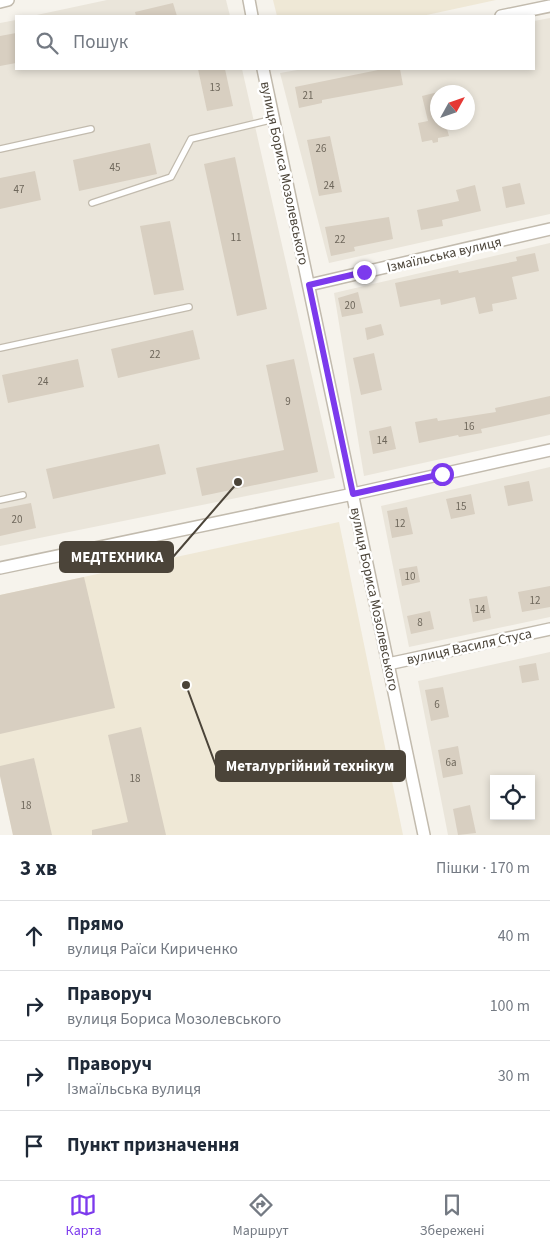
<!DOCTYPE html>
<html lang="uk">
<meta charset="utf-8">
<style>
:root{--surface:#fff;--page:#f2f2f3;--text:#1f2937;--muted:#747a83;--line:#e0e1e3;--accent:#7c3aed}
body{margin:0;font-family:"Source Sans 3",sans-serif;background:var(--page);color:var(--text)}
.controls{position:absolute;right:15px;bottom:15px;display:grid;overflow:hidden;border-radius:0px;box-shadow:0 2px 8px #0003}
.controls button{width:45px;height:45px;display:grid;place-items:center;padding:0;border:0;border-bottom:1px solid var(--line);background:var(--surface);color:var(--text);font:25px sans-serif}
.compass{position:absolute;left:430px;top:85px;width:45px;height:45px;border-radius:50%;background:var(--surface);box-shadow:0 2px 8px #0003;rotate:50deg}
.stop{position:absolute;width:15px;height:15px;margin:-11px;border:4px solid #7c3aed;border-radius:50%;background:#fff}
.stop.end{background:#7c3aed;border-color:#fff;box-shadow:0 1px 5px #0008}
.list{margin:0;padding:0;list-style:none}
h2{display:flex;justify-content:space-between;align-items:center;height:65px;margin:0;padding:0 20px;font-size:21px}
h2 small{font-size:16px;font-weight:400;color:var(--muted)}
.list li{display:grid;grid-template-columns:32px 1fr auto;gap:15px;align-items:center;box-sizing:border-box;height:70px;padding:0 20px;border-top:1px solid var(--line)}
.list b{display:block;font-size:19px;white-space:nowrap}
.list p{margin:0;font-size:16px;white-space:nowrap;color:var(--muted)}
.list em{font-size:16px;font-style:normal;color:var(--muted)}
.icon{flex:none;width:28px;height:28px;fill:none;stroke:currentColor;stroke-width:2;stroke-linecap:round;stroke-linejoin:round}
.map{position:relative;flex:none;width:550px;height:835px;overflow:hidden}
.search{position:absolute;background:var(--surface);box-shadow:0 2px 8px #0003;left:15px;right:15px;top:15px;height:55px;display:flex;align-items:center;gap:12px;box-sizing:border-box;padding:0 18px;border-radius:0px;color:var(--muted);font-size:19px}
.sheet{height:345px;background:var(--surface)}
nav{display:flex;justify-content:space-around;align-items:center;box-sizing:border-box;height:70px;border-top:1px solid var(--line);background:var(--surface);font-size:14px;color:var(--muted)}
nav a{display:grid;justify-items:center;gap:2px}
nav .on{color:var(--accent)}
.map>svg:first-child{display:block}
.residential{fill:#eae5da;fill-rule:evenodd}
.education{fill:#efe8d6}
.building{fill:#d8cfc1}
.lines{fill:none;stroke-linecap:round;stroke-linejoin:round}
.service-casing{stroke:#c2bbae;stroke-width:8}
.minor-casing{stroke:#c2bbae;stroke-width:14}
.service{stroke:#fff;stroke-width:5.5}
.minor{stroke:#fff;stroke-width:11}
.route{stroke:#7c3aed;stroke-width:6}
.labels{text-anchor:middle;stroke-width:5;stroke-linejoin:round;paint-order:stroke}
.number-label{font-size:11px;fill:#6e675b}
.street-label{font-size:14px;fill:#4b4439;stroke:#fff}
.leader{fill:none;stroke:#4b4439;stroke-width:2}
.callout-dot{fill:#4b4439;stroke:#fff;stroke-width:2}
.callout{fill:#4b4439;stroke:#4b4439;stroke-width:2}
.callout-label{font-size:15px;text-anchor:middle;font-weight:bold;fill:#fff}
</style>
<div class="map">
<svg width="550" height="835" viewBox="0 0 550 835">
<rect width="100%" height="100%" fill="#f6f3ec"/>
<!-- residential -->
<g class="residential">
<polygon points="107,0 226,0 230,16 32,16"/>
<path d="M550,18v196l-221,49 -49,-190 23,-4h231v-48zM438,92h30v30h-30z"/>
<polygon points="16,20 16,69 242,69 335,478 0,546 0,23"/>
<polygon points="550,243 550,435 364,476 334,293"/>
<polygon points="550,467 550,617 409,647 381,506"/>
<path d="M550,652v183h-102l-30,-154zM494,779h37v37h-37z"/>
</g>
<!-- education -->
<g class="education">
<polygon points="273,0 496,0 422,16 277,16"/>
<polygon points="339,522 403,835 13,835 0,776 0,595"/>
</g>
<!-- building -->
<g class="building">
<polygon points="173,3 177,16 136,16 135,12"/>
<polygon points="16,33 16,63 0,66 0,36"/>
<polygon points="198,69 225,69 233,106 207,111"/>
<polygon points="378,69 400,69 403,85 322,100 322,103 299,108 295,87 378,70"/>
<polygon points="438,92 438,122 445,122 449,136 438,138 438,142 433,143 432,140 422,142 418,123 428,121 422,96"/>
<polygon points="330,136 342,192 319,196 307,140"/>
<polygon points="150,143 157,174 79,191 73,160"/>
<polygon points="235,157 267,309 237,316 204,164"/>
<polygon points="35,171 41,200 0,209 0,178"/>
<polygon points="520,183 525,204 506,208 502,187"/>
<polygon points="475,185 481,211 442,220 443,226 421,230 417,210 459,201 456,190"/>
<polygon points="389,217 393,239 354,247 355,251 331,256 325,227"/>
<polygon points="170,221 184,290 154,295 140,226"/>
<polygon points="535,253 539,271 512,277 517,299 492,304 493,311 479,314 475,297 441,305 440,299 400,307 395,283 458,270 459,273 517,261 516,257"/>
<polygon points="358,292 363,313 342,317 338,298"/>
<polygon points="381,324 384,335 367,340 365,328"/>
<polygon points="193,330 200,359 118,378 111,349"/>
<polygon points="374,353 382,390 361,395 353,358"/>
<polygon points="78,359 84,387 8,403 2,375"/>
<polygon points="294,359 318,472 202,496 196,468 284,450 266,365"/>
<polygon points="550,396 550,414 481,429 482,433 459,437 458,435 419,443 415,422 437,418 438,421 496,412 495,408"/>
<polygon points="391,426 396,449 373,454 369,431"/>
<polygon points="159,444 166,474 53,499 46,469"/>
<polygon points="529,481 533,501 508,506 504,486"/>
<polygon points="471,494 475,514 451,519 446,499"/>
<polygon points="31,503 36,528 0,536 0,509"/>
<polygon points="407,507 413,534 392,538 387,511"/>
<polygon points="417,566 420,582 402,586 399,569"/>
<polygon points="84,577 115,708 0,734 0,595"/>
<polygon points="550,586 550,607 522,612 518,592"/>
<polygon points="487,596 491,618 473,622 469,599"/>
<polygon points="430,611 434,629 411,634 407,616"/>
<polygon points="536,663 539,680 522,683 519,666"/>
<polygon points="443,687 449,717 431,721 425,690"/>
<polygon points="141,727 166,835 92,835 92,830 128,822 108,735"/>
<polygon points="458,746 463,774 443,778 438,750"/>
<polygon points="34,758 52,835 13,835 0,776 0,766"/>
<polygon points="470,805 476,833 458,835 453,809"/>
</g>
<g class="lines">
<!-- service casing -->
<g class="service-casing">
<g id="service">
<polyline points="0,149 91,129"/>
<polyline points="92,203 171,177 191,139 274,119"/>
<polyline points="0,348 189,307"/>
<polyline points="0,500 23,495"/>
</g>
</g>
<!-- minor casing -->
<g class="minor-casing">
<g id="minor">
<polyline points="249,0 252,16"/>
<polyline points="0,2 8,0"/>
<polyline points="501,16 550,6"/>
<polyline points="263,69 424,835"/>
<polyline points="309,285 550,229"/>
<polyline points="0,568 353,494 550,450"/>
<polyline points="388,664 550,629"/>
</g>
</g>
<!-- service -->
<use href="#service" class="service"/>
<!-- minor -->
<use href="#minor" class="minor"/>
</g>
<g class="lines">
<!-- route -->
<polyline class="route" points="364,272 309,285 353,494 442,474"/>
</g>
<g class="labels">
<!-- number labels -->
<g class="number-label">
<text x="215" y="91">13</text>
<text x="308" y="99">21</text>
<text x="321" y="152">26</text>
<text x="115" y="171">45</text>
<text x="329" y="189">24</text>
<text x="19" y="193">47</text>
<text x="236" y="241">11</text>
<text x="340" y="243">22</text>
<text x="350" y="309">20</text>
<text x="155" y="358">22</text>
<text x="43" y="385">24</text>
<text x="288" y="405">9</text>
<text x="469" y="430">16</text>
<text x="382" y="444">14</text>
<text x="461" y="510">15</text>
<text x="17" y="523">20</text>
<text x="400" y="527">12</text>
<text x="410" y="580">10</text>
<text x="535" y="604">12</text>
<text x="480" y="613">14</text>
<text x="420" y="626">8</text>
<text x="437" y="708">6</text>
<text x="451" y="766">6а</text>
<text x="135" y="782">18</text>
<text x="26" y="809">18</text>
</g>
<!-- street labels -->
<g class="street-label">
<text transform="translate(285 173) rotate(78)" y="5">вулиця Бориса Мозолевського</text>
<text transform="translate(444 254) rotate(-13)" y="5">Ізмаїльська вулиця</text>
<text transform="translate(375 599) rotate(78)" y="5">вулиця Бориса Мозолевського</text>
<text transform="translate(469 646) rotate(-12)" y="5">вулиця Василя Стуса</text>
</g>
</g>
<!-- callouts -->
<path class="leader" d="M238 482L173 557M186 685L216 766"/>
<g class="callout-dot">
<circle cx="238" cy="482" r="5"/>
<circle cx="186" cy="685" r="5"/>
</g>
<g class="callout">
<rect x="60" y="542" width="113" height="30" rx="5"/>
<rect x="216" y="751" width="189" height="30" rx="5"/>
</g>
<g class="callout-label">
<text x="117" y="562">МЕДТЕХНИКА</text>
<text x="310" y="771">Металургійний технікум</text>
</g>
</svg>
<div class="controls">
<button><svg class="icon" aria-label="locate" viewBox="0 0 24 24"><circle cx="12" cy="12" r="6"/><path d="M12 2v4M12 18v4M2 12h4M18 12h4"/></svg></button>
</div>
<svg class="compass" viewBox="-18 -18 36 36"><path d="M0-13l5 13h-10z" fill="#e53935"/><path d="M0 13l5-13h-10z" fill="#747a83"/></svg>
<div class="stop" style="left:442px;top:474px"></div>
<div class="stop end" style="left:364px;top:272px"></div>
<div class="search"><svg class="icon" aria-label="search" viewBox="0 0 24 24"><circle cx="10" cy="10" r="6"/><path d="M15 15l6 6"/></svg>Пошук</div>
</div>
<section class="sheet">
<h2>3 хв<small>Пішки · 170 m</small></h2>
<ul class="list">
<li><svg class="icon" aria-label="ahead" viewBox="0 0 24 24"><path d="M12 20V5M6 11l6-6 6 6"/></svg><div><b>Прямо</b><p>вулиця Раїси Кириченко</p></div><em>40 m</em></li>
<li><svg class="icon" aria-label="right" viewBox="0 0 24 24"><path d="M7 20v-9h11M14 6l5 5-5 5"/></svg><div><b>Праворуч</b><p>вулиця Бориса Мозолевського</p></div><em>100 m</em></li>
<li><svg class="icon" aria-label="right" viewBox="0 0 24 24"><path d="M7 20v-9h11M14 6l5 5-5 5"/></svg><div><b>Праворуч</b><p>Ізмаїльська вулиця</p></div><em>30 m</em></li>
<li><svg class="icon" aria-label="arrive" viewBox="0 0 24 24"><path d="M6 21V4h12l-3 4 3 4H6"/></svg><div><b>Пункт призначення</b></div></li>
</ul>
</section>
<nav>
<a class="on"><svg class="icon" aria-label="map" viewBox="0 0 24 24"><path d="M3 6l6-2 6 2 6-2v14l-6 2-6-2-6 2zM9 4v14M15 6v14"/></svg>Карта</a>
<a><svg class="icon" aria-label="directions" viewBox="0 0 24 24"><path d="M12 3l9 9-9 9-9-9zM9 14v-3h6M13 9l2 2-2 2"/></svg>Маршрут</a>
<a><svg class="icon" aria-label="saved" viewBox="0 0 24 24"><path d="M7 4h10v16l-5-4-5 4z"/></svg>Збережені</a>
</nav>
